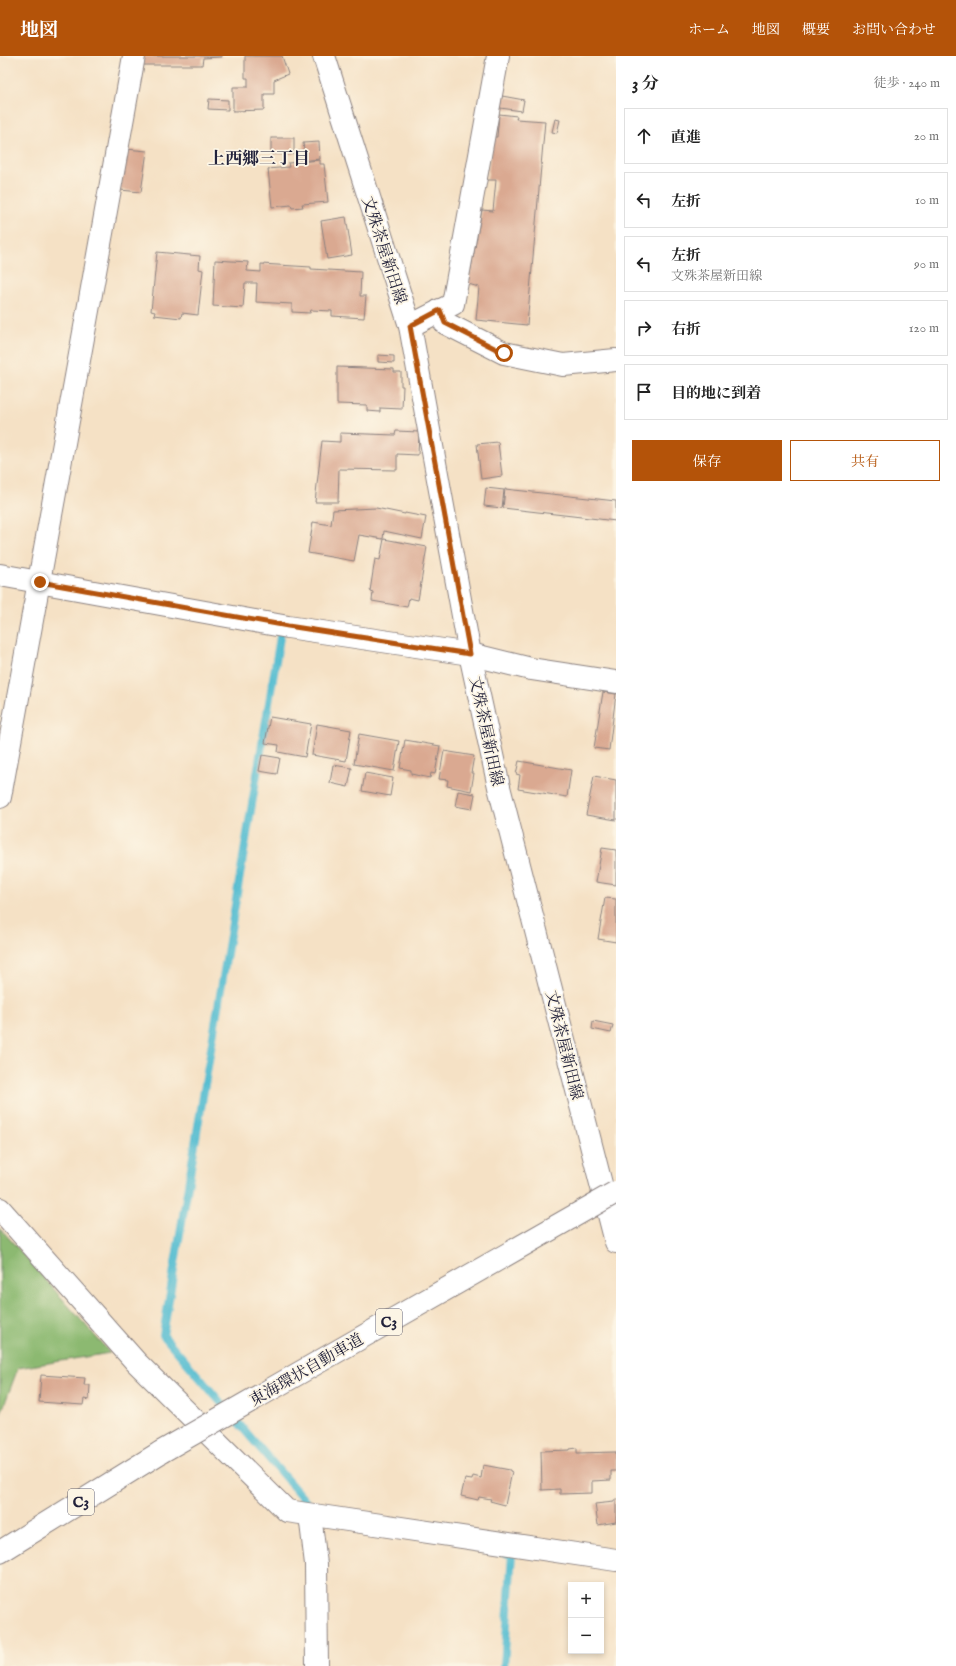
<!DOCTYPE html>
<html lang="ja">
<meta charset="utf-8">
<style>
:root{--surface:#fff;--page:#f6f6f6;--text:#222;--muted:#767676;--line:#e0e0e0;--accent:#b45309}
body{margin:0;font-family:"IM FELL English","Noto Serif JP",serif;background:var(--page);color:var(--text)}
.controls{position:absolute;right:12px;bottom:12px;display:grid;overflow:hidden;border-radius:0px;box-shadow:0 2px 6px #0003}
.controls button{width:36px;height:36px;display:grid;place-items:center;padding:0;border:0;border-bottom:1px solid var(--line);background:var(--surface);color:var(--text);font:20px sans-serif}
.stop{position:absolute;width:12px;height:12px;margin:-9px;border:3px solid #b45309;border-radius:50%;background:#fff}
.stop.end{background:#b45309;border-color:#fff;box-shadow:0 1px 4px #0008}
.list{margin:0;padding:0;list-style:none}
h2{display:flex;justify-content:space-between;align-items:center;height:52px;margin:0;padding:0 16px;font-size:17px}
h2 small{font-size:13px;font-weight:400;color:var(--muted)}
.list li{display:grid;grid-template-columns:26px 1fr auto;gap:12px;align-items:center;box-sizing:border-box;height:56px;margin:0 8px 8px;padding:0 8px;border:1px solid var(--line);border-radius:0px}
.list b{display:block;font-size:15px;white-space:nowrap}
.list p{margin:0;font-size:13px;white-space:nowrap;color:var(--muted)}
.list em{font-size:13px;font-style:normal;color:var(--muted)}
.actions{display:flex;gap:8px;padding:12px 16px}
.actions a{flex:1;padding:9px 0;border:1px solid var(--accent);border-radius:0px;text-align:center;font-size:14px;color:var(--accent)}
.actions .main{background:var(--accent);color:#fff}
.icon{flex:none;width:22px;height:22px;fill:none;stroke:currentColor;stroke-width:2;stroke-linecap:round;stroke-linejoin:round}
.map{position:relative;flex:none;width:616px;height:1610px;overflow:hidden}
header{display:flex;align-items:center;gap:24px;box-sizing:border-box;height:56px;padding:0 20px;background:var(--accent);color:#fff}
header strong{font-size:19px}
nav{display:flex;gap:22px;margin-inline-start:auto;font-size:14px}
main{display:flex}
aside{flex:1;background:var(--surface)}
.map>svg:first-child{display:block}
.forest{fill:#8cb971;stroke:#576e56}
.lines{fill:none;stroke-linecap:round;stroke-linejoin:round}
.stream{stroke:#53bcd0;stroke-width:8}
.building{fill:#daa991}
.minor-casing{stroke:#8c8280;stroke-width:24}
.major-casing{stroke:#8c8280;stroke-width:24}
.highway-casing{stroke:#8c8280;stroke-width:24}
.minor{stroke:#fff;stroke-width:22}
.major{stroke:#fff;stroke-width:22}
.highway{stroke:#fff;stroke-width:22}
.highway-bridge-casing{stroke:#8c8280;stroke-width:24;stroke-linecap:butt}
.highway-bridge{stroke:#fff;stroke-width:22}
.route{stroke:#b45309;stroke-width:5}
.labels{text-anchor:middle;stroke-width:3.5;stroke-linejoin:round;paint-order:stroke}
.shield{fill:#fcf5e5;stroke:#63616e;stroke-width:1}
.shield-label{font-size:15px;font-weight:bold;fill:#22223b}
.street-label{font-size:16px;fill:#22223b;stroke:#fcf5e5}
.neighbourhood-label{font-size:17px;font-weight:bold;fill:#22223b;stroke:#fcf5e5}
</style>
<header>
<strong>地図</strong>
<nav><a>ホーム</a><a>地図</a><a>概要</a><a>お問い合わせ</a></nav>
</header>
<main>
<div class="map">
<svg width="616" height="1610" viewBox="0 0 616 1610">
<rect width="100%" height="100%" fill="#fcf5e5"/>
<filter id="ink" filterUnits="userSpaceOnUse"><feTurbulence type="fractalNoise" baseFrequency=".025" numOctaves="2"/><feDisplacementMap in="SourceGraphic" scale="8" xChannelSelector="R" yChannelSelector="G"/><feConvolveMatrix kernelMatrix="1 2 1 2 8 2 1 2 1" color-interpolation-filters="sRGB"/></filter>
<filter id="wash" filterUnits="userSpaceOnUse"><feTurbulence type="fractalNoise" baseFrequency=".012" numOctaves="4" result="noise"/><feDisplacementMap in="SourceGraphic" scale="16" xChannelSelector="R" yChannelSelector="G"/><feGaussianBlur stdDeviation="0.9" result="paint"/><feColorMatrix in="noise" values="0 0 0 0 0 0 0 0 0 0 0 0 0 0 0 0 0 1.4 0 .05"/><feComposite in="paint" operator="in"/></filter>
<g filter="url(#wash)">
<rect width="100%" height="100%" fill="#f5e1c5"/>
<!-- forest -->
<polygon class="forest" points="0,1172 110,1297 18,1312 0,1360"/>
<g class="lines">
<!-- stream -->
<g class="stream">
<polyline points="281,575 163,1279 313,1454"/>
<polyline points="503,1497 512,1498 504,1610"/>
</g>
</g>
<g id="blocks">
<!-- building -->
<g class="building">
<polygon points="143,0 222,0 222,1 203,2 202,9 143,9"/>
<polygon points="245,0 282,0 288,18 274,24 274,38 264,38 264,54 233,55 233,31 248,31 248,22 245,22"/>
<polygon points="502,40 524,44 522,55 500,52"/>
<polygon points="209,43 228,44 228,54 208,53"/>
<polygon points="499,58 517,60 516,63 545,65 527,269 476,264 479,231 468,228 482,154 493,155 496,124 487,124 493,81 497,81"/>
<polygon points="555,63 560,64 557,77 552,76"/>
<rect x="271" y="82" width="23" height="16"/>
<polygon points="319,86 320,103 300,105 299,95 304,94 303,87"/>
<polygon points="126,93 147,95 141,136 120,134"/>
<polygon points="320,104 320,108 324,108 328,146 302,148 303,151 292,152 291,149 272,151 268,113 289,111 288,107"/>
<polygon points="346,161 352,199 327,203 321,165"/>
<polygon points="157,196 200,200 199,213 203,214 198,259 182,257 181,262 154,259 155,256 151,255"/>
<polygon points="215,204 248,206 247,215 261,216 261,208 311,211 311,213 361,216 360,240 366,240 364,262 332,260 332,255 311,254 310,257 292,256 292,248 256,246 257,227 245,227 243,252 213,250"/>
<polygon points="378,299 394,300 394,307 378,306"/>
<polygon points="337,311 394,313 394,316 401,316 401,330 403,330 402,353 380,352 380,356 367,355 367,349 337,348"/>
<polygon points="396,375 419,376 418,399 397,398 397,414 339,413 338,446 315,446 322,385 340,386 340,377 395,379"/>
<polygon points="498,386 502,420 481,423 477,388"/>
<polygon points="486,432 504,434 502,452 484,450"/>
<polygon points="505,433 616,445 616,465 503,452"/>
<polygon points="376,452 405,458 405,457 426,461 422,483 384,475 383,483 359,479 354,505 308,497 313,466 331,469 333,454"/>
<polygon points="384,483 427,491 418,544 409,542 407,551 372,545 373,536 370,535 375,503 380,504"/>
<polygon points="603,636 616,638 609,694 594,692"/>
<polygon points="270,661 311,668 305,701 278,696 279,689 265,687"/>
<polygon points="317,668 351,674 346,705 312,699"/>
<polygon points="359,678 399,685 394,715 354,708"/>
<polygon points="405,684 440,690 435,718 431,717 430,722 411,718 411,714 400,712"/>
<polygon points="444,695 474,700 471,717 474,717 471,735 447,730 448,724 439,723"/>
<polygon points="262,699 280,702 277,718 259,715"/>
<polygon points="519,705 571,714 567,741 518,733 520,719 516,718"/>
<polygon points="333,709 352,712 348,731 330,727"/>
<polygon points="365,717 393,722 390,740 362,735"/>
<polygon points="594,720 616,724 616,764 586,759"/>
<polygon points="458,735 475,738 472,753 455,750"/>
<polygon points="602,792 616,794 616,829 596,826"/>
<polygon points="605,842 616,843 616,886 598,883"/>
<polygon points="593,965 613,969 611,977 592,973"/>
<polygon points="41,1319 85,1322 84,1329 90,1329 89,1344 84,1343 83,1349 39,1346"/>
<polygon points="577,1392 577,1397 616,1396 616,1415 611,1415 611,1424 592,1425 592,1437 560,1438 560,1433 542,1434 541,1395 570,1394 570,1393"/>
<polygon points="483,1409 510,1414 510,1415 512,1416 505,1449 490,1445 491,1443 479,1441 478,1444 461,1440 465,1423 472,1424 473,1420 481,1422"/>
<polygon points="616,1443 616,1466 598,1469 595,1448 614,1446 614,1444"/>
</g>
</g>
</g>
<g filter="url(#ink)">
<use href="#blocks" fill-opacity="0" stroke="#8c8280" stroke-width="1"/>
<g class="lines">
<!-- minor casing -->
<g class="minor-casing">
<g id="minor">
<polyline points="440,254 445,267 504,297 563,309 616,304"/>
<polyline points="410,270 453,248 498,0"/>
<polyline points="0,519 288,571 470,598 531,613 616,626"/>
<polyline points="0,741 134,0"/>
<polyline points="0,1153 136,1306 287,1455 616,1504"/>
<polyline points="310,1459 316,1508 317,1610"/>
</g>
</g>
<!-- major casing -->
<g class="major-casing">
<polyline id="major" points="324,0 410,270 470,598 499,731 616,1186"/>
</g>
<!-- highway casing -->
<g class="highway-casing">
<polyline id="highway" points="0,1496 161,1396"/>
</g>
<!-- minor -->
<use href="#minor" class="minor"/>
<!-- major -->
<use href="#major" class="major"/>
<!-- highway -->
<use href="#highway" class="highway"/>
<!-- highway-bridge casing -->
<g class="highway-bridge-casing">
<polyline id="highway-bridge" points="161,1396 616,1136"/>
</g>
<!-- highway-bridge -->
<use href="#highway-bridge" class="highway-bridge"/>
</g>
</g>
<g class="lines" filter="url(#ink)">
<!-- route -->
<polyline class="route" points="40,526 288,570 470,598 410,270 440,254 445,267 504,297"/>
</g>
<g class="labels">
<!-- shield labels -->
<g class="shield">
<rect x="376" y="1253" width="26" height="26" rx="3"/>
<rect x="68" y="1433" width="26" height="26" rx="3"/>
</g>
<g class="shield-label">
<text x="389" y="1271">C3</text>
<text x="81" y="1451">C3</text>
</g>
<!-- street labels -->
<g class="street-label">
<text transform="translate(385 194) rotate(72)" y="6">文殊茶屋新田線</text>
<text transform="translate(487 675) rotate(78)" y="6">文殊茶屋新田線</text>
<text transform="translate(565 989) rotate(76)" y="6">文殊茶屋新田線</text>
<text transform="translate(306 1313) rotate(-30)" y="6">東海環状自動車道</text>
</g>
<!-- neighbourhood labels -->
<g class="neighbourhood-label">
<text x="259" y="108">上西郷三丁目</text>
</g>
</g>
</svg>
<div class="controls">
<button>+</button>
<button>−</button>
</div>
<div class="stop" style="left:504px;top:297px"></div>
<div class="stop end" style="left:40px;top:526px"></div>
</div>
<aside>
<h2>3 分<small>徒歩 · 240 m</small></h2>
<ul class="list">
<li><svg class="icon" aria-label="ahead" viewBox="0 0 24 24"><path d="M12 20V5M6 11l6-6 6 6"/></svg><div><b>直進</b></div><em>20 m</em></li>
<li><svg class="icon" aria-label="left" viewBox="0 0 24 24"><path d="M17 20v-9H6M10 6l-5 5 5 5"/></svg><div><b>左折</b></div><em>10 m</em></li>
<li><svg class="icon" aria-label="left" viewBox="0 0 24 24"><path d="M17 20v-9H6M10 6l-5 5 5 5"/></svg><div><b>左折</b><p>文殊茶屋新田線</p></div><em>90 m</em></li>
<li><svg class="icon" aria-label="right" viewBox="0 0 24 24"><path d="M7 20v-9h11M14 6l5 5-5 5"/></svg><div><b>右折</b></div><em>120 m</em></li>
<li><svg class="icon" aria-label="arrive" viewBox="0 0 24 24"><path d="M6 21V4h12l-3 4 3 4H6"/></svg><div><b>目的地に到着</b></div></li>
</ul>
<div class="actions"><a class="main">保存</a><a>共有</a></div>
</aside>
</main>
